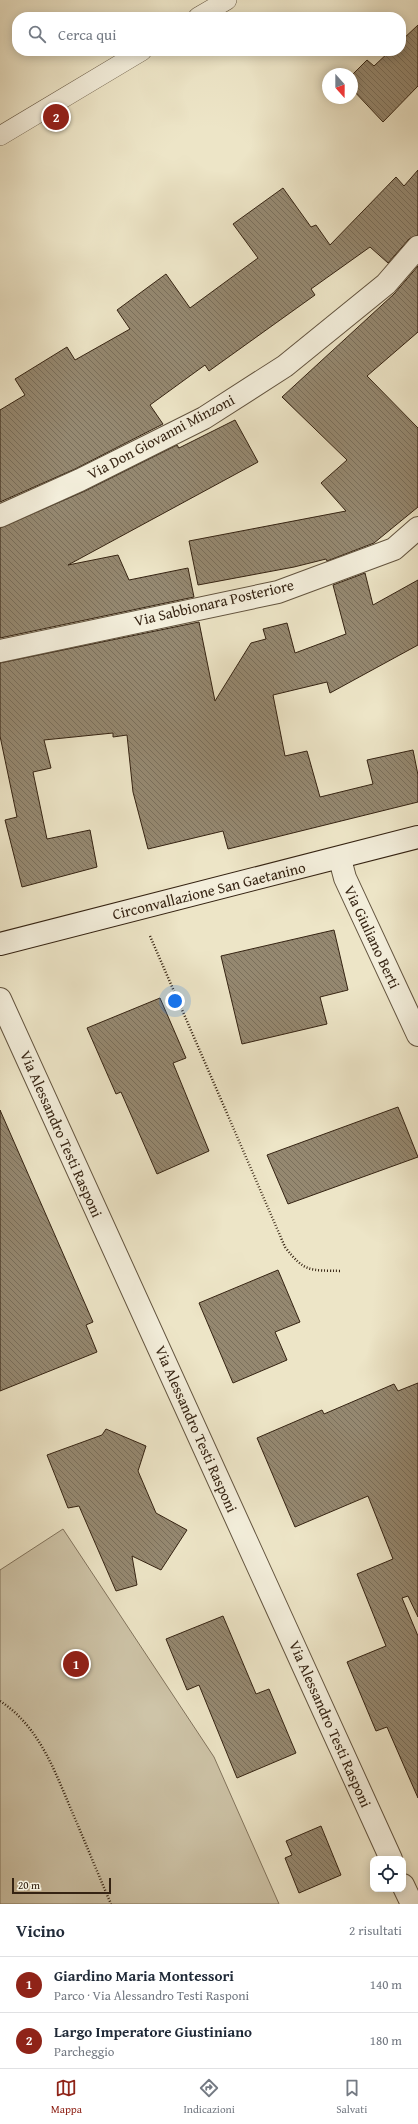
<!DOCTYPE html>
<html lang="it">
<meta charset="utf-8">
<style>
:root{--surface:#fff;--page:#f2f2f3;--text:#1f2937;--muted:#747a83;--line:#e0e1e3;--accent:#8f2418}
body{margin:0;font-family:"Gentium Book Plus",serif;background:var(--page);color:var(--text)}
.controls{position:absolute;right:12px;bottom:12px;display:grid;overflow:hidden;border-radius:8px;box-shadow:0 2px 10px #0003}
.controls button{width:36px;height:36px;display:grid;place-items:center;padding:0;border:0;border-bottom:1px solid var(--line);background:var(--surface);color:var(--text);font:20px sans-serif}
.compass{position:absolute;left:322px;top:68px;width:36px;height:36px;border-radius:50%;background:var(--surface);box-shadow:0 2px 10px #0003;rotate:159deg}
.scale{position:absolute;left:12px;bottom:10px;width:99px;box-sizing:border-box;padding-left:4px;border:2px solid #352312;border-top:0;font-size:11px;line-height:14px;white-space:nowrap;color:#352312;-webkit-text-stroke:3px #f3eedb;paint-order:stroke}
.you{position:absolute;left:175px;top:1001px;width:14px;height:14px;margin:-10px;border:3px solid #fff;border-radius:50%;background:#1a73e8;box-shadow:0 0 0 6px #1a73e833}
.badge{display:grid;place-items:center;width:26px;height:26px;border-radius:50%;background:var(--accent);color:#fff;font-size:13px;font-weight:700}
.pin{position:absolute;translate:-50% -50%;border:2px solid #fff;box-shadow:0 1px 4px #0006}
.list{margin:0;padding:0;list-style:none}
h2{display:flex;justify-content:space-between;align-items:center;height:52px;margin:0;padding:0 16px;font-size:17px}
h2 small{font-size:13px;font-weight:400;color:var(--muted)}
.list li{display:grid;grid-template-columns:26px 1fr auto;gap:12px;align-items:center;box-sizing:border-box;height:56px;padding:0 16px;border-top:1px solid var(--line)}
.list b{display:block;font-size:15px;white-space:nowrap}
.list p{margin:0;font-size:13px;white-space:nowrap;color:var(--muted)}
.list em{font-size:13px;font-style:normal;color:var(--muted)}
.icon{flex:none;width:22px;height:22px;fill:none;stroke:currentColor;stroke-width:2;stroke-linecap:round;stroke-linejoin:round}
.map{position:relative;flex:none;width:418px;height:1904px;overflow:hidden}
.search{position:absolute;background:var(--surface);box-shadow:0 2px 10px #0003;left:12px;right:12px;top:12px;height:44px;display:flex;align-items:center;gap:10px;box-sizing:border-box;padding:0 14px;border-radius:16px;color:var(--muted);font-size:15px}
.sheet{height:164px;background:var(--surface)}
nav{display:flex;justify-content:space-around;align-items:center;box-sizing:border-box;height:56px;border-top:1px solid var(--line);background:var(--surface);font-size:11px;color:var(--muted)}
nav a{display:grid;justify-items:center;gap:2px}
nav .on{color:var(--accent)}
.map>svg:first-child{display:block}
.green{fill:#cec4a8;stroke:#82745d}
.building{fill:url(#building-back-hatch);stroke:#352312}
.lines{fill:none;stroke-linecap:round;stroke-linejoin:round}
.lane-casing{stroke:#63543f;stroke-width:20}
.street-casing{stroke:#63543f;stroke-width:24}
.secondary-casing{stroke:#352312;stroke-width:24}
.path{stroke:#352312;stroke-width:2.5;stroke-dasharray:1 2;stroke-linecap:butt}
.lane{stroke:#f3eedb;stroke-width:19}
.street{stroke:#f3eedb;stroke-width:22}
.secondary{stroke:#f3eedb;stroke-width:22}
.labels{text-anchor:middle;stroke-width:3.5;stroke-linejoin:round;paint-order:stroke}
.street-label{font-size:15px;fill:#352312;stroke:#f3eedb}
</style>
<div class="map">
<svg width="418" height="1904" viewBox="0 0 418 1904">
<defs>
<pattern id="building-back-hatch" width="6" height="6" patternUnits="userSpaceOnUse"><rect width="6" height="6" fill="#958870"/><path d="M-1 5l2 2M0 0l6 6M5-1l2 2" fill="none" stroke="#7a6f5b"/></pattern>
</defs>
<rect width="100%" height="100%" fill="#ede5c7"/>
<filter id="stains"><feTurbulence type="fractalNoise" baseFrequency=".005" numOctaves="4"/><feColorMatrix values="0 0 0 0 .2 0 0 0 0 .09 0 0 0 0 .02 0 0 0 .5 -.17"/></filter>
<radialGradient id="worn" r=".72"><stop offset=".6" stop-color="#630" stop-opacity="0"/><stop offset="1" stop-color="#630" stop-opacity=".3"/></radialGradient>
<!-- green -->
<polygon class="green" points="63,1529 214,1757 279,1904 0,1904 0,1570"/>
<!-- building -->
<g class="building">
<polygon points="418,25 418,86 383,122 352,89 352,75 367,60 374,66 390,51 401,51 401,41"/>
<polygon points="418,170 418,235 409,239 388,263 370,247 311,289 315,295 209,371 205,365 150,405 163,424 75,469 0,502 0,410 25,395 15,379 67,347 75,360 130,329 117,310 166,274 190,308 258,258 233,224 283,188 311,227 316,225 330,245 396,177 404,186"/>
<polygon points="418,266 418,332 367,376 418,428 418,507 374,543 327,561 326,559 294,567 198,585 189,541 346,511 321,483 347,460 282,397 394,294"/>
<polygon points="235,420 258,462 68,565 118,555 129,580 188,568 194,597 0,638 0,528 85,491 177,445 179,448"/>
<polygon points="365,573 373,605 418,580 418,645 330,693 327,682 273,695 285,756 307,751 320,797 373,784 367,760 413,750 418,775 418,802 228,849 223,831 148,849 133,792 127,735 113,737 113,733 44,740 51,768 33,772 47,839 90,830 97,867 22,887 5,820 17,817 0,736 0,663 199,622 215,701 251,643 266,639 263,629 287,623 295,653 346,634 333,585"/>
<polygon points="334,930 348,990 320,997 327,1024 242,1044 221,956"/>
<polygon points="160,998 186,1058 173,1063 209,1151 157,1174 121,1092 116,1094 87,1028"/>
<polygon points="398,1107 418,1157 288,1204 267,1155"/>
<polygon points="0,1110 93,1322 86,1325 97,1352 0,1391"/>
<polygon points="278,1270 300,1322 275,1332 287,1360 233,1383 199,1303"/>
<polygon points="418,1383 418,1617 408,1596 402,1598 418,1636 418,1798 387,1727 376,1731 347,1662 386,1646 357,1574 393,1559 368,1496 295,1527 257,1438 322,1410 324,1414 394,1384 398,1391"/>
<polygon points="106,1429 146,1446 138,1471 156,1513 187,1530 161,1570 132,1556 137,1585 116,1591 79,1506 68,1508 47,1455 102,1435"/>
<polygon points="223,1616 256,1694 269,1689 296,1753 237,1778 199,1685 187,1690 166,1639"/>
<polygon points="321,1826 341,1875 299,1893 285,1858 292,1855 286,1841"/>
</g>
<g class="lines">
<!-- lane casing -->
<g class="lane-casing">
<g id="lane">
<polyline points="198,17 227,0"/>
<polyline points="0,136 142,51"/>
</g>
</g>
<!-- street casing -->
<g class="street-casing">
<g id="street">
<polyline points="0,516 80,480 204,418 285,366 386,284 418,247"/>
<polyline points="0,651 278,592 394,549 418,528"/>
<polyline points="340,859 345,878 418,1035"/>
<polyline points="0,999 391,1859"/>
<polyline points="403,1885 412,1904"/>
</g>
</g>
<!-- secondary casing -->
<g class="secondary-casing">
<polyline id="secondary" points="0,944 418,837"/>
</g>
<!-- path -->
<g class="path">
<path d="M150,936l135,311c20,26 25,23 57,24"/>
<path d="M0,1701c40,26 55,71 73,113 13,30 25,60 38,90"/>
</g>
<!-- lane -->
<use href="#lane" class="lane"/>
<!-- street -->
<use href="#street" class="street"/>
<!-- secondary -->
<use href="#secondary" class="secondary"/>
</g>
<g class="labels">
<!-- street labels -->
<g class="street-label">
<text transform="translate(161 437) rotate(-28)" y="5">Via Don Giovanni Minzoni</text>
<text transform="translate(214 603) rotate(-13)" y="5">Via Sabbionara Posteriore</text>
<text transform="translate(209 891) rotate(-14)" y="5">Circonvallazione San Gaetanino</text>
<text transform="translate(372 937) rotate(65)" y="5">Via Giuliano Berti</text>
<text transform="translate(61 1134) rotate(66)" y="5">Via Alessandro Testi Rasponi</text>
<text transform="translate(196 1429) rotate(66)" y="5">Via Alessandro Testi Rasponi</text>
<text transform="translate(330 1724) rotate(66)" y="5">Via Alessandro Testi Rasponi</text>
</g>
</g>
<rect width="100%" height="100%" filter="url(#stains)"/>
<rect width="100%" height="100%" fill="url(#worn)"/>
</svg>
<div class="controls">
<button><svg class="icon" aria-label="locate" viewBox="0 0 24 24"><circle cx="12" cy="12" r="6"/><path d="M12 2v4M12 18v4M2 12h4M18 12h4"/></svg></button>
</div>
<svg class="compass" viewBox="-18 -18 36 36"><path d="M0-13l5 13h-10z" fill="#e53935"/><path d="M0 13l5-13h-10z" fill="#747a83"/></svg>
<div class="scale">20 m</div>
<div class="you"></div>
<div class="pin badge" style="left:76px;top:1664px">1</div>
<div class="pin badge" style="left:56px;top:117px">2</div>
<div class="search"><svg class="icon" aria-label="search" viewBox="0 0 24 24"><circle cx="10" cy="10" r="6"/><path d="M15 15l6 6"/></svg>Cerca qui</div>
</div>
<section class="sheet">
<h2>Vicino<small>2 risultati</small></h2>
<ul class="list">
<li><span class="badge">1</span><div><b>Giardino Maria Montessori</b><p>Parco · Via Alessandro Testi Rasponi</p></div><em>140 m</em></li>
<li><span class="badge">2</span><div><b>Largo Imperatore Giustiniano</b><p>Parcheggio</p></div><em>180 m</em></li>
</ul>
</section>
<nav>
<a class="on"><svg class="icon" aria-label="map" viewBox="0 0 24 24"><path d="M3 6l6-2 6 2 6-2v14l-6 2-6-2-6 2zM9 4v14M15 6v14"/></svg>Mappa</a>
<a><svg class="icon" aria-label="directions" viewBox="0 0 24 24"><path d="M12 3l9 9-9 9-9-9zM9 14v-3h6M13 9l2 2-2 2"/></svg>Indicazioni</a>
<a><svg class="icon" aria-label="saved" viewBox="0 0 24 24"><path d="M7 4h10v16l-5-4-5 4z"/></svg>Salvati</a>
</nav>
